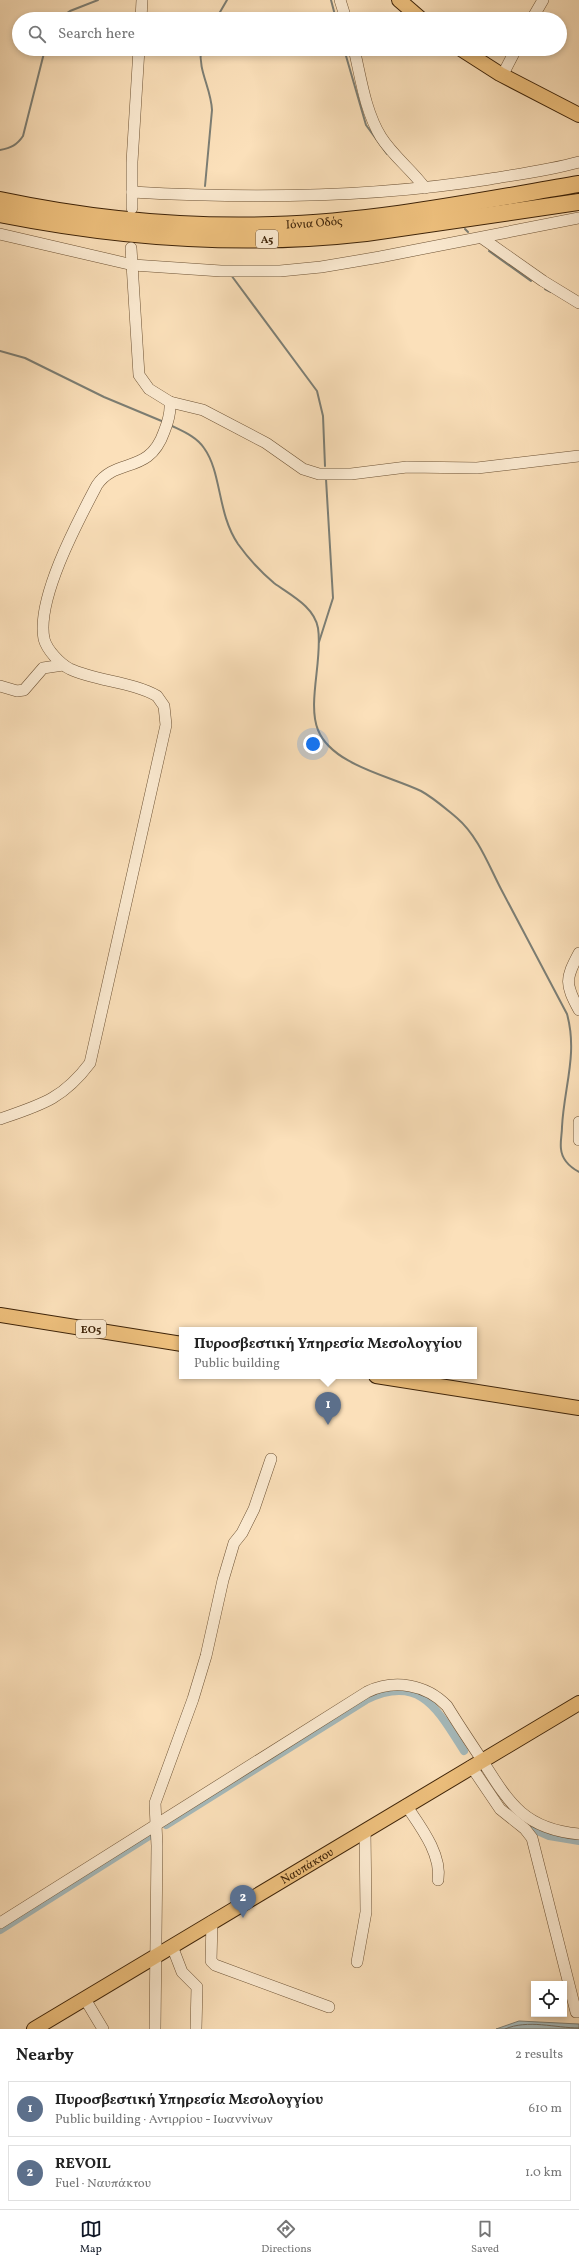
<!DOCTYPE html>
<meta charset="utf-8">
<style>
:root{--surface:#fff;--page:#f6f6f6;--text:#222;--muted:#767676;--line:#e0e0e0;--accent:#111827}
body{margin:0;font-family:Vollkorn,serif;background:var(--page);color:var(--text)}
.controls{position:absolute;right:12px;bottom:12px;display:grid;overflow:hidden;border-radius:0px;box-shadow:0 2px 6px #0003}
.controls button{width:36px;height:36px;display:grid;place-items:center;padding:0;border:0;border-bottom:1px solid var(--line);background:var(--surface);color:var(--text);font:20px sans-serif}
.you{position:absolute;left:313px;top:744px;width:14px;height:14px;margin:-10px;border:3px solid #fff;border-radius:50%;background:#1a73e8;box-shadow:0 0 0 6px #1a73e833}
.badge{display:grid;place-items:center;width:26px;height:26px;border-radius:50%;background:var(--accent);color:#fff;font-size:13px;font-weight:700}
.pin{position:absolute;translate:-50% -33px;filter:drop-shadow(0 1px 2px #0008)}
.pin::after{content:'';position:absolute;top:21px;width:14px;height:12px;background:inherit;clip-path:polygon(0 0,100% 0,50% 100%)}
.popup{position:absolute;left:179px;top:1327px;width:298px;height:52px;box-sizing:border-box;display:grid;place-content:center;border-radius:0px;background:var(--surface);filter:drop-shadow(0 1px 3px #0005);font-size:13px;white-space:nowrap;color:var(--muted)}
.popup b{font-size:15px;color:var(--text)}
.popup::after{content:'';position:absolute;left:50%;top:100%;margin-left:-8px;border:8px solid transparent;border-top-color:var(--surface)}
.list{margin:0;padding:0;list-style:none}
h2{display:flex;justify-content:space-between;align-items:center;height:52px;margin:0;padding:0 16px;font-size:17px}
h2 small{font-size:13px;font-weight:400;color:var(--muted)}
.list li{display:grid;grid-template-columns:26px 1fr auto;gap:12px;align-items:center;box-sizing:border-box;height:56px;margin:0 8px 8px;padding:0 8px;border:1px solid var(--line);border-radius:0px}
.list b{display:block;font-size:15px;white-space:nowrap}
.list p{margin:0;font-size:13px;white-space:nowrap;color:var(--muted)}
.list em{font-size:13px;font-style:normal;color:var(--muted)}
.icon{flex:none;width:22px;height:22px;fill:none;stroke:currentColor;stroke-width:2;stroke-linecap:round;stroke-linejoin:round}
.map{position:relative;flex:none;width:579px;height:2029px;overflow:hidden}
.search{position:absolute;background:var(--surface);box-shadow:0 2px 6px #0003;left:12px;right:12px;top:12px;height:44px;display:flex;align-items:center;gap:10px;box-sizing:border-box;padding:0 14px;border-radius:22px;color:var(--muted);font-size:15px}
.sheet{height:180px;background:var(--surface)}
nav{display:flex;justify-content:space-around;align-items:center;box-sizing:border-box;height:56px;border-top:1px solid var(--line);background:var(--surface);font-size:11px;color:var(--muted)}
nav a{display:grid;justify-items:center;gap:2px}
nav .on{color:var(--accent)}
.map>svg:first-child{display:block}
.water{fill:#a5babc;stroke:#7c7e74}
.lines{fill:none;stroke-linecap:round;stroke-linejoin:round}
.shore{stroke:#726e62;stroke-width:1}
.stream{stroke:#7c7e74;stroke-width:2}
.canal{stroke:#a5babc;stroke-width:8}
.minor-casing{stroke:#6d5234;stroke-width:12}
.major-casing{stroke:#3e2308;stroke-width:16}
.highway-casing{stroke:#3e2308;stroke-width:18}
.minor{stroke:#fcebd2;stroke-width:11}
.major{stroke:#eec07d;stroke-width:14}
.highway{stroke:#eec07d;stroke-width:16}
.labels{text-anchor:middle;stroke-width:3;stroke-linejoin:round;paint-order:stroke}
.shield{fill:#fcebd2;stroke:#775f45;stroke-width:1}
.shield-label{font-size:11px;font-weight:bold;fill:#3e2308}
.street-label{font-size:12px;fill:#3e2308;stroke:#fcebd2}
</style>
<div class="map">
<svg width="579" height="2029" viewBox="0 0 579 2029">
<rect width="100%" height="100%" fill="#fbe0ba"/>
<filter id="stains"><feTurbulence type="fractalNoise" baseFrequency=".005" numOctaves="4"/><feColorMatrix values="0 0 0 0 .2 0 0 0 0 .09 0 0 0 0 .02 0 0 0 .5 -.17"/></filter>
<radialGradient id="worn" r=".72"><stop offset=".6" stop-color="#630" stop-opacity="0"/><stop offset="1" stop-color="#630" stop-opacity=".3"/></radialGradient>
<!-- water -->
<polygon class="water" points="519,2021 579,2024 579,2029 496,2029"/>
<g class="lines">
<!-- shore -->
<path class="shore" d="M505,2029c23,-10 50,-1 74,-1"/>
<!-- stream -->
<g class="stream">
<polyline points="331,0 336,19"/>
<polyline points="58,19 70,11 98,0"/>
<polyline points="216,19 227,0"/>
<path d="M201,49c-3,22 10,39 11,61l-7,76"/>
<polyline points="344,49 366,125 387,154"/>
<path d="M0,150c11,-2 17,-5 23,-14l22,-87"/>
<polyline points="465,229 468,232"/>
<polyline points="489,251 531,281"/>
<polyline points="231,275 317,391 323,416 325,466"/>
<polyline points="545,289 551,292"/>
<polyline points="0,351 25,358 104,397 164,422"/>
<path d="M170,425c12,6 26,11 34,23 18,25 13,65 34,96 10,14 23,28 36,39 16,12 40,23 44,45 5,31 -11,75 0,102 14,35 72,46 103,61 13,7 25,18 36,27 21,18 32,48 44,71 22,42 44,83 66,125 11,40 -3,73 -5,113 0,7 -2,15 -1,22 1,11 9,18 18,23"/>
<polyline points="319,642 333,598 326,479"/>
</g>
<!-- canal -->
<g class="canal">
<path d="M166,1825l200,-125c55,-27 72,11 98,51"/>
<polyline points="524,1825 549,1836 579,1841"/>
<polyline points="0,1930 149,1836"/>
</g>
<!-- minor casing -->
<g class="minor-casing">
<g id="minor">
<polyline points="340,0 346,19"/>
<polyline points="141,19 142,0"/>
<polyline points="532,19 543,0"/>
<path d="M354,49c7,29 11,62 27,88 12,19 31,33 44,51"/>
<polyline points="502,76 516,49"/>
<path d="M132,192c120,7 239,6 358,-13 30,-5 60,-9 89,-17"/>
<polyline points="132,208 132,162 139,49"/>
<polyline points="0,234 133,265 221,271 280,271 321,267 380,257 579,218"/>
<polyline points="482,238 543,281 579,303"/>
<polyline points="170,402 203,410 266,443 303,469 319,474 351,474 407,467 477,468 579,456"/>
<polyline points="0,686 17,691 24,690 43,668 63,665"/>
<path d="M579,953c-14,26 -14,31 0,57"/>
<path d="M0,1119c41,-14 63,-20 90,-56l76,-338 -2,-19 -7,-10c-24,-14 -61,-15 -87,-27 -10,-5 -23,-19 -26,-30 -8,-40 34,-118 53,-154 19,-28 52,-10 67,-53 4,-10 7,-19 6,-30l-21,-13 -10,-14 -8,-127"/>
<polyline points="579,1122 579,1140"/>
<polyline points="471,1766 500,1809 525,1829 532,1838 576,2012 579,2012"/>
<path d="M406,1805c14,21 36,49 32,75"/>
<polyline points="212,1921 211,1961 215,1965 329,2007"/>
<path d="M0,1923l367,-231c27,-13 59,-8 80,14 11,18 23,36 35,54 27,43 42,69 97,74"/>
<polyline points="172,1946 182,1972 197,1987 196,2029"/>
<polyline points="357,1962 366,1912 365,1830"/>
<polyline points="85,1999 103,2029"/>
<polyline points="155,2029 157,1846 155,1803 193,1699 206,1656 223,1580 234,1543 242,1533 254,1509 271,1459"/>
</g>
</g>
<!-- major casing -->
<g class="major-casing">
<g id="major">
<polyline points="399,0 421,19"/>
<polyline points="461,49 500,74 579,115"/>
<polyline points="0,1315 182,1344"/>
<polyline points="376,1376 579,1408"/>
<path id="s1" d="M34,2029l545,-326"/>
</g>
</g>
<!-- highway casing -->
<g class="highway-casing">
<g id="highway">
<path id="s2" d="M0,200c90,19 181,28 273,25 103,-3 205,-24 306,-41"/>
<path d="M0,214c121,24 244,33 366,19l213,-31"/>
</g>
</g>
<!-- minor -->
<use href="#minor" class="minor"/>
<!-- major -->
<use href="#major" class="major"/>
<!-- highway -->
<use href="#highway" class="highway"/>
</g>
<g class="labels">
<!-- shield labels -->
<g class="shield">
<rect x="256" y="230" width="22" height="18" rx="3"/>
<rect x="76" y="1320" width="30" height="18" rx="3"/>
</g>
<g class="shield-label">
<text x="267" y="243">Α5</text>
<text x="91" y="1333">ΕΟ5</text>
</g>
<!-- street labels -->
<g class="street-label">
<text dy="4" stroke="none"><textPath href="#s2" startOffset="316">Ιόνια Οδός</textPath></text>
<text dy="4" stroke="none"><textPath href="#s1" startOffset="318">Ναυπάκτου</textPath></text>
</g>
</g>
<rect width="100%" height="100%" filter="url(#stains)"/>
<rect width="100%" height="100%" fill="url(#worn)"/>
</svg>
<div class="controls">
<button><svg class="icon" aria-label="locate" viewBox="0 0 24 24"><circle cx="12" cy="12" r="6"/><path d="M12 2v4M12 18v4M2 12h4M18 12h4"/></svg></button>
</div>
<div class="you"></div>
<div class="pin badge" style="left:328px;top:1425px;background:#5c6f8a">1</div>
<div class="popup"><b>Πυροσβεστική Υπηρεσία Μεσολογγίου</b>Public building</div>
<div class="pin badge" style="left:243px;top:1918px;background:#5c6f8a">2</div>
<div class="search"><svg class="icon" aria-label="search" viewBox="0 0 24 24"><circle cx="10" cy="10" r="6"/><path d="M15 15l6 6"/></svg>Search here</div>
</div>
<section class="sheet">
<h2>Nearby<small>2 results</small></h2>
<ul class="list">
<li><span class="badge" style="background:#5c6f8a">1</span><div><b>Πυροσβεστική Υπηρεσία Μεσολογγίου</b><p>Public building · Αντιρρίου - Ιωαννίνων</p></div><em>610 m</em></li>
<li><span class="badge" style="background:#5c6f8a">2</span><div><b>REVOIL</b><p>Fuel · Ναυπάκτου</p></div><em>1.0 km</em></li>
</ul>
</section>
<nav>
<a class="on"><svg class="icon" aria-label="map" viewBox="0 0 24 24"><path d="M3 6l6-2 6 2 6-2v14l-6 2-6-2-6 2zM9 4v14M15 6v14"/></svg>Map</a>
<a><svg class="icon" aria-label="directions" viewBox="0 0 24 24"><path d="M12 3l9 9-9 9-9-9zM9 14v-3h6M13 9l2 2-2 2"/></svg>Directions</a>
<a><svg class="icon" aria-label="saved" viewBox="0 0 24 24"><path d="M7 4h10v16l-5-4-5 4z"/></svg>Saved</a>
</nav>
